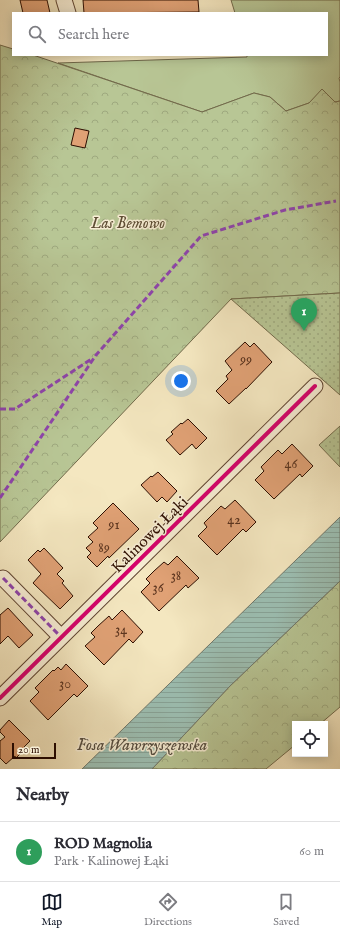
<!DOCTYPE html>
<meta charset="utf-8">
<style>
:root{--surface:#fff;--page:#f7f7f7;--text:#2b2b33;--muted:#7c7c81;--line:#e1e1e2;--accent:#111827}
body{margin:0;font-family:"IM FELL English",serif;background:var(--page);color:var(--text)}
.controls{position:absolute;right:12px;bottom:12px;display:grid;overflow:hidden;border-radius:0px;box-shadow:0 2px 10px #0003}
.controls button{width:36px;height:36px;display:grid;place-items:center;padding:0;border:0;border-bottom:1px solid var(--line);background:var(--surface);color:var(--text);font:20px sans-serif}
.scale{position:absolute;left:12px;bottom:10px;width:44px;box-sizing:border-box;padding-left:4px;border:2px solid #2d0e01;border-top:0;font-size:11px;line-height:14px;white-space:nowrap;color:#2d0e01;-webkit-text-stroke:3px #f8efd6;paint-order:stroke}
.you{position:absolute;left:181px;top:381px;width:14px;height:14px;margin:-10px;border:3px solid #fff;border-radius:50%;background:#1a73e8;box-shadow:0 0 0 6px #1a73e833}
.badge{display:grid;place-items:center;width:26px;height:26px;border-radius:50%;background:var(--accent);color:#fff;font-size:13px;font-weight:700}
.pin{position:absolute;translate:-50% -33px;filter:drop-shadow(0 1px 2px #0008)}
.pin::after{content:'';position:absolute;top:21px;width:14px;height:12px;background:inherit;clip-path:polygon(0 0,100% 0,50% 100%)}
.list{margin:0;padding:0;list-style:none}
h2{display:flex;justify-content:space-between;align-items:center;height:52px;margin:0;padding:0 16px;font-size:17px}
h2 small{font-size:13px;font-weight:400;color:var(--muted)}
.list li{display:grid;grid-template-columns:26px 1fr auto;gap:12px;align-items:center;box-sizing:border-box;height:60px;padding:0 16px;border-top:1px solid var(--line)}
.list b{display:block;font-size:15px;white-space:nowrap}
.list p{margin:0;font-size:13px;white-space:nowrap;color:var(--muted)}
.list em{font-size:13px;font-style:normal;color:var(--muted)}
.icon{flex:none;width:22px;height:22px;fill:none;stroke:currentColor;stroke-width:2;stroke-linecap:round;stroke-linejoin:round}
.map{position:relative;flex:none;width:340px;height:769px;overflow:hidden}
.search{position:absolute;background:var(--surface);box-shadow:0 2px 10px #0003;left:12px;right:12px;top:12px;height:44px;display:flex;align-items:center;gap:10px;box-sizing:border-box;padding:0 14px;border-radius:0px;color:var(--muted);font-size:15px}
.sheet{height:112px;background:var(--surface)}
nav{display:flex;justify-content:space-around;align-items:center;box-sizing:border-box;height:56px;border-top:1px solid var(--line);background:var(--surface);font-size:11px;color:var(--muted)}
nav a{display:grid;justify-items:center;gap:2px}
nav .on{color:var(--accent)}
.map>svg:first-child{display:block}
.grass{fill:#b8c695;stroke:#726a4b}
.forest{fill:url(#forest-crowns);stroke:#726a4b}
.garden{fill:url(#garden-dots);stroke:#726a4b}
.water{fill:url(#water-rules);stroke:#70786c}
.building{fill:#e0a175;stroke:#2d0e01}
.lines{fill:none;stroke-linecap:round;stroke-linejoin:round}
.minor-casing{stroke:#5f4431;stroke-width:17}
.minor{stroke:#f8efd6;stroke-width:15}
.quiet{stroke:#8e44ad;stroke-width:3;stroke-dasharray:6 3;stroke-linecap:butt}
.cycleway-casing{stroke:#f8efd6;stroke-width:6}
.cycleway{stroke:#d6006c;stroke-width:4}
.labels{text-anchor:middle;stroke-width:3;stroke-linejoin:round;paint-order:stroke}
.number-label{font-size:14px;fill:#5a331e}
.park-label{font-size:16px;font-style:italic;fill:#5e4e35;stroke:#f8efd6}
.street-label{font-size:16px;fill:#2d0e01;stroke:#f8efd6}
.water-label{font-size:17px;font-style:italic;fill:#544c3f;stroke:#f8efd6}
</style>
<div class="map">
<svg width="340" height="769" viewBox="0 0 340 769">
<defs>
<pattern id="forest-crowns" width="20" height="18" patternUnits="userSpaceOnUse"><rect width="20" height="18" fill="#b8c695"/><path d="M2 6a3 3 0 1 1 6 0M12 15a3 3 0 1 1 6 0" fill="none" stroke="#9ea97f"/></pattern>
<pattern id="garden-dots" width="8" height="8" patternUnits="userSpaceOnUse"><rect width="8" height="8" fill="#b8c695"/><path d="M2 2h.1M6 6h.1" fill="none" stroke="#9ea97f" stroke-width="1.8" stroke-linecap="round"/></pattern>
<pattern id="water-rules" width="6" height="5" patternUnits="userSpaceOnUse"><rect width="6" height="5" fill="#9cbfb3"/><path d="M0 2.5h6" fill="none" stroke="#87a398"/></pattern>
</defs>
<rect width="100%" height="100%" fill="#f4e7c0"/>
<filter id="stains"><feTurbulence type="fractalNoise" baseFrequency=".005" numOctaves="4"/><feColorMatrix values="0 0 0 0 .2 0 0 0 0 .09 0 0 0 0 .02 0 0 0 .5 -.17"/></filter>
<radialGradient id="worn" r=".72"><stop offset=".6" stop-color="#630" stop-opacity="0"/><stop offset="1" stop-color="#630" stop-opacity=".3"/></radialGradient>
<!-- grass -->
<polygon class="grass" points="231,0 340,0 340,77 339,78 340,82 340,101 335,102 322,90 309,103 286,111 270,97 254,93 202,112 58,63 247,57 247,55 327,55 327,13 235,13"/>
<!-- forest -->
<g class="forest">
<polygon points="0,45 13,49 13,55 33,55 202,112 254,93 270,97 286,111 309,103 322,89 335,102 340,101 340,293 231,299 0,542"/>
<polygon points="340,581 340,707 320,724 295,724 295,745 266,769 152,769 230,686"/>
</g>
<!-- garden -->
<g class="garden">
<polygon points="340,293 340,395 231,299"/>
<polygon points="340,426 340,467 319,445"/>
</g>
<!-- water -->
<polygon class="water" points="340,517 340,581 230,686 152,769 82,769"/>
<!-- building -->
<g class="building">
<polygon points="20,0 47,0 50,13 23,13"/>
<polygon points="83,0 198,0 199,12 84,13"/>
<polygon points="75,128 89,131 85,148 71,145"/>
<polygon points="245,342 250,347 254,343 272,362 246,389 246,388 229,404 216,391 228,379 226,376 232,370 225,361"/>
<polygon points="188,419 207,438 196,449 192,444 180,455 166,440 173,434 171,432 181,423 182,424"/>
<polygon points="292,444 313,466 302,477 300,474 274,499 255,480 264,471 261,467 278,450 282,454"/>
<polygon points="158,472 177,491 167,502 162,497 157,502 141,485 151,476 152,477"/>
<polygon points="235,500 256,522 246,532 243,529 217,555 198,536 207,527 204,523 221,506 225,509"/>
<polygon points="113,503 139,529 109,558 108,556 97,567 87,557 91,553 86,548 93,542 88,537 98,528 93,523"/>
<polygon points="44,548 63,568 57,574 64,581 62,583 73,596 60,609 33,583 41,574 28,560 38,550 40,552"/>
<polygon points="177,556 199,578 188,588 186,585 159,611 141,592 150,583 146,579 154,571 164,562 168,565"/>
<polygon points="8,608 33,635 19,648 8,636 0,644 0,615"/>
<polygon points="122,610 143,632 133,643 129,639 104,665 85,646 95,637 91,633 98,626 109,616 112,620"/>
<polygon points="66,664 88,686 77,697 74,694 48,720 30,701 39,692 35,688 53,670 54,671 58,667 61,670"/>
<polygon points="9,720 30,741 24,747 26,748 16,758 15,756 6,764 0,758 0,741 5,737 0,732 0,730"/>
</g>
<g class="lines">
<!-- minor casing -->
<g class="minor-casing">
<g id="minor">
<polyline points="64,0 68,13"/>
<polyline points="3,578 61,637"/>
<polyline points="0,698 315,386"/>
</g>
</g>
<!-- minor -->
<use href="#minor" class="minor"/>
<!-- quiet -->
<g class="quiet">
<polyline points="0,409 15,409 93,358"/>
<polyline points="0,498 96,355 201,236 285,210 336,201"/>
<polyline points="3,578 61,637"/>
</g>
<!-- cycleway casing -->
<g class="cycleway-casing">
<polyline id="cycleway" points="0,698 315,386"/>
</g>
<!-- cycleway -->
<use href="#cycleway" class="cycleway"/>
</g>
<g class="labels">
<!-- number labels -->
<g class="number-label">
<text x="246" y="364">99</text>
<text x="291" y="468">46</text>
<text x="234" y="524">42</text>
<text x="114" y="529">91</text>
<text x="104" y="552">89</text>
<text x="176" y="580">38</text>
<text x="158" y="592">36</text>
<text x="121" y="634">34</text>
<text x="65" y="688">30</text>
</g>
<!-- park labels -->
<g class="park-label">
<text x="128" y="228">Las Bemowo</text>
</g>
<!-- street labels -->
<g class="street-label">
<text transform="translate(149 534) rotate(-45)" y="6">Kalinowej Łąki</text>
</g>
<!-- water labels -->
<g class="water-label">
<text x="142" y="750">Fosa Wawrzyszewska</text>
</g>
</g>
<rect width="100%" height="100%" filter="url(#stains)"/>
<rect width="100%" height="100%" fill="url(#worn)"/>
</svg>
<div class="controls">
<button><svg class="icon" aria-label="locate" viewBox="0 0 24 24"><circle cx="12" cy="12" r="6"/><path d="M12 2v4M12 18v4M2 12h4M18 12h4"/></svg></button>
</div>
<div class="scale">20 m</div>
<div class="you"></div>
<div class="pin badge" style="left:304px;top:331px;background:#2e9e5b">1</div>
<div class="search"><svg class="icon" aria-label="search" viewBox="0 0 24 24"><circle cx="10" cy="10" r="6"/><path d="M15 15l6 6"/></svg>Search here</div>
</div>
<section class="sheet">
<h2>Nearby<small></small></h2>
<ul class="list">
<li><span class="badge" style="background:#2e9e5b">1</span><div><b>ROD Magnolia</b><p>Park · Kalinowej Łąki</p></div><em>60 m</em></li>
</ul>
</section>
<nav>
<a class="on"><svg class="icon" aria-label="map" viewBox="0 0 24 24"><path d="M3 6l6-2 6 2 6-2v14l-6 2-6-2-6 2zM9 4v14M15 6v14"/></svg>Map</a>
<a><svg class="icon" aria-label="directions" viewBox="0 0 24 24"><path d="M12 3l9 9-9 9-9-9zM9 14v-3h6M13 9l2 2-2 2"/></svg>Directions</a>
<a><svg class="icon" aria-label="saved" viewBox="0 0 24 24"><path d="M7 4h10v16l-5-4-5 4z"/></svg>Saved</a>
</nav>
